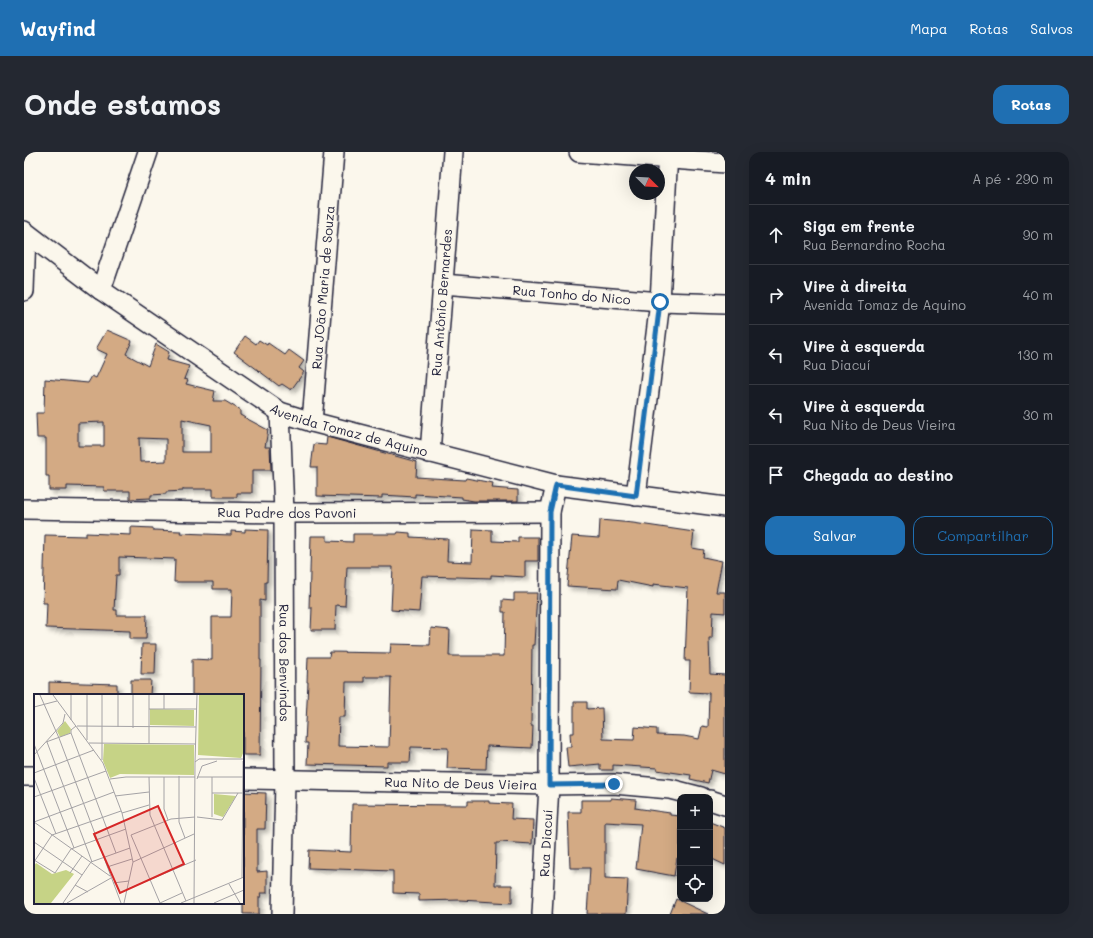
<!DOCTYPE html>
<html lang="pt">
<meta charset="utf-8">
<style>
:root{--surface:#171b24;--page:#242831;--text:#f1f3f6;--muted:#9ea1a6;--line:#363941;--accent:#1f6fb2}
body{margin:0;font-family:Mali,sans-serif;background:var(--page);color:var(--text)}
.controls{position:absolute;right:12px;bottom:12px;display:grid;overflow:hidden;border-radius:8px;box-shadow:0 4px 16px #0002}
.controls button{width:36px;height:36px;display:grid;place-items:center;padding:0;border:0;border-bottom:1px solid var(--line);background:var(--surface);color:var(--text);font:20px sans-serif}
.compass{position:absolute;left:605px;top:12px;width:36px;height:36px;border-radius:50%;background:var(--surface);box-shadow:0 4px 16px #0002;rotate:114deg}
.stop{position:absolute;width:12px;height:12px;margin:-9px;border:3px solid #1f6fb2;border-radius:50%;background:#fff}
.stop.end{background:#1f6fb2;border-color:#fff;box-shadow:0 1px 4px #0008}
.list{margin:0;padding:0;list-style:none}
h2{display:flex;justify-content:space-between;align-items:center;height:52px;margin:0;padding:0 16px;font-size:17px}
h2 small{font-size:13px;font-weight:400;color:var(--muted)}
.list li{display:grid;grid-template-columns:26px 1fr auto;gap:12px;align-items:center;box-sizing:border-box;height:60px;padding:0 16px;border-top:1px solid var(--line)}
.list b{display:block;font-size:15px;white-space:nowrap}
.list p{margin:0;font-size:13px;white-space:nowrap;color:var(--muted)}
.list em{font-size:13px;font-style:normal;color:var(--muted)}
.actions{display:flex;gap:8px;padding:12px 16px}
.actions a{flex:1;padding:9px 0;border:1px solid var(--accent);border-radius:12px;text-align:center;font-size:14px;color:var(--accent)}
.actions .main{background:var(--accent);color:#fff}
.icon{flex:none;width:22px;height:22px;fill:none;stroke:currentColor;stroke-width:2;stroke-linecap:round;stroke-linejoin:round}
.map{position:relative;flex:none;width:701px;height:762px;overflow:hidden;border-radius:12px}
header{display:flex;align-items:center;gap:24px;box-sizing:border-box;height:56px;padding:0 20px;background:var(--accent);color:#fff}
header strong{font-size:19px}
nav{display:flex;gap:22px;margin-inline-start:auto;font-size:14px}
.intro{display:flex;align-items:center;justify-content:space-between;box-sizing:border-box;height:96px;padding:0 24px}
h1{margin:0;font-size:28px}
.button{padding:10px 18px;border-radius:12px;background:var(--accent);color:#fff;font-size:14px;font-weight:700}
main{display:flex;gap:24px;padding:0 24px}
aside{flex:1;background:var(--surface);border-radius:12px;box-shadow:0 4px 16px #0002}
.map>svg:first-child{display:block}
.building{fill:#d3aa84;stroke:#22223b;fill-rule:evenodd;filter:url(#shadow)}
.lines{fill:none;stroke-linecap:round;stroke-linejoin:round}
.minor-casing{stroke:#22223b;stroke-width:22}
.minor{stroke:#fbf7ec;stroke-width:19}
.route{stroke:#1f6fb2;stroke-width:5}
.labels{text-anchor:middle;stroke-width:3.5;stroke-linejoin:round;paint-order:stroke}
.street-label{font-size:13px;fill:#22223b;stroke:#fbf7ec}
.inset-road{fill:none;stroke:#a4a2a5;stroke-width:1}
.view{fill:#d62828;fill-opacity:0.15;stroke:#d62828;stroke-width:2}
.inset-edge{fill:none;stroke:#22223b;stroke-width:2}
</style>
<header>
<strong>Wayfind</strong>
<nav><a>Mapa</a><a>Rotas</a><a>Salvos</a></nav>
</header>
<div class="intro"><h1>Onde estamos</h1><a class="button">Rotas</a></div>
<main>
<div class="map">
<svg width="701" height="762" viewBox="0 0 701 762">
<defs>
<filter id="shadow"><feDropShadow dx="3.5" dy="3.5" stdDeviation="2" flood-color="#0004"/></filter>
</defs>
<rect width="100%" height="100%" fill="#fbf7ec"/>
<filter id="ink" filterUnits="userSpaceOnUse"><feTurbulence type="fractalNoise" baseFrequency=".025" numOctaves="2"/><feDisplacementMap in="SourceGraphic" scale="8" xChannelSelector="R" yChannelSelector="G"/><feConvolveMatrix kernelMatrix="1 2 1 2 8 2 1 2 1" color-interpolation-filters="sRGB"/></filter>
<g filter="url(#ink)">
<!-- building -->
<g class="building">
<path d="M83,178l25,11 -6,13 22,12 8,-22 13,8 -2,8 22,6 -5,13 4,1 -2,4 29,7 -2,10h12l15,9v5l28,15 -3,17h5l1,23h-19v23h-15v4h-24v-8h-30v2l-17,1v2l-15,1v3l-21,1v-8h-26v-4l-37,-1v4h-18v-14h-3v-38h-9l-1,-25h8l1,-34 43,4 4,-7 4,2 11,-24 -11,-5zM158,267l29,6v27h-29zM80,270v24h-26v-23zM115,286l27,1v22l-26,1z"/>
<polygon points="221,184 232,192 235,188 243,193 244,191 261,203 265,198 280,209 275,216 280,220 267,238 258,232 255,234 210,200"/>
<polygon points="303,285 393,310 392,325 441,328 442,326 469,331 468,336 494,338 494,349 450,349 438,347 438,345 391,342 391,345 358,343 358,346 293,344 293,315 287,315 290,292 302,293"/>
<polygon points="576,368 609,371 670,380 668,396 680,398 679,405 698,409 692,440 701,440 701,461 689,460 688,486 685,486 686,522 701,523 701,622 687,618 684,631 666,627 667,623 633,618 633,616 589,613 589,618 576,618 576,612 544,615 542,595 547,595 546,581 550,581 550,550 563,550 563,557 578,556 579,587 610,588 611,575 633,577 633,583 660,584 675,587 678,574 684,575 685,541 665,540 666,509 661,509 664,436 629,432 629,435 594,428 593,437 543,434 548,384 575,386"/>
<polygon points="107,375 129,376 129,378 157,379 156,381 207,383 207,379 221,380 221,377 244,378 243,430 241,430 241,449 236,448 236,508 237,508 236,603 219,603 219,543 168,543 168,507 188,508 188,465 207,465 208,437 189,437 189,430 150,430 151,407 95,405 95,423 92,423 90,458 93,458 93,463 123,463 122,487 106,487 106,479 22,476 23,451 19,451 21,383 62,384 62,381 107,383"/>
<polygon points="449,377 468,378 468,389 494,390 494,385 514,385 514,409 501,409 501,425 467,423 467,426 398,424 395,460 367,458 369,415 323,415 321,454 312,453 311,478 287,478 288,456 285,456 287,384 303,384 303,389 329,390 329,382 373,382 374,380 386,381 386,385 424,387 423,409 448,410"/>
<path d="M490,441h23l-3,52h-2l-1,81h2l-1,22 -45,-2 -1,23 -39,-1 1,-20 -37,-1 -1,15h-23v4l-80,-2 1,-21h-3l3,-61h-1l1,-25h21l1,-5 60,1 1,-9 39,1 1,-17 19,2 -1,26h55l1,-44h-3v-12l12,1zM340,525h27l-2,70 -51,-1 1,-29h6l1,-35h18z"/>
<polygon points="118,492 132,492 131,522 117,522"/>
<polygon points="107,528 127,528 126,543 107,543"/>
<polygon points="25,530 93,532 93,543 25,543"/>
<polygon points="219,640 242,641 241,677 233,677 233,720 243,719 243,741 236,741 237,745 235,745 235,762 219,762"/>
<polygon points="587,646 612,648 611,656 646,661 646,663 656,664 656,707 653,706 650,724 612,717 617,672 581,670 581,726 604,727 602,762 563,762 566,716 546,716 544,660 557,660 557,648 587,648"/>
<polygon points="444,649 465,649 465,651 488,652 487,667 509,668 508,692 476,690 476,691 472,691 471,733 488,733 488,751 436,748 395,749 395,742 369,741 369,719 284,716 285,698 327,700 328,652 444,653"/>
<polygon points="686,670 701,676 701,713 686,706"/>
<polygon points="652,747 684,762 646,762"/>
</g>
<g class="lines">
<!-- minor casing -->
<g class="minor-casing">
<g id="minor">
<polyline points="555,0 701,11"/>
<path id="s1" d="M0,79l77,59 179,122 32,10 244,63 169,22"/>
<path id="s2" d="M419,132l217,18 65,2"/>
<polyline points="77,138 124,0"/>
<polyline points="0,139 2,81"/>
<path id="s3" d="M256,260l4,101 1,267 -3,134"/>
<path id="s4" d="M288,270l22,-270"/>
<path id="s5" d="M406,301l23,-301"/>
<polyline points="612,344 636,150 644,0"/>
<path id="s6" d="M0,357l260,4 266,-1"/>
<polyline points="0,624 11,624"/>
<path id="s7" d="M219,627l306,6 65,-1 56,5 31,8"/>
<polyline points="686,648 701,653"/>
<path id="s8" d="M518,762l7,-129 1,-273 6,-27"/>
</g>
</g>
<!-- minor -->
<use href="#minor" class="minor"/>
</g>
</g>
<g class="lines" filter="url(#ink)">
<!-- route -->
<polyline class="route" points="590,632 525,633 526,360 532,333 612,344 636,150"/>
</g>
<g class="labels">
<!-- street labels -->
<g class="street-label">
<text dy="5" stroke="none"><textPath href="#s4" startOffset="135">Rua JOão Maria de Souza</textPath></text>
<text dy="5" stroke="none"><textPath href="#s2" startOffset="129">Rua Tonho do Nico</textPath></text>
<text dy="5" stroke="none"><textPath href="#s5" startOffset="151">Rua Antônio Bernardes</textPath></text>
<text dy="5" stroke="none"><textPath href="#s1" startOffset="385">Avenida Tomaz de Aquino</textPath></text>
<text dy="5" stroke="none"><textPath href="#s6" startOffset="263">Rua Padre dos Pavoni</textPath></text>
<text dy="5" stroke="none"><textPath href="#s3" startOffset="251">Rua dos Benvindos</textPath></text>
<text dy="5" stroke="none"><textPath href="#s7" startOffset="218">Rua Nito de Deus Vieira</textPath></text>
<text dy="5" stroke="none"><textPath href="#s8" startOffset="71">Rua Diacuí</textPath></text>
</g>
</g>
<!-- overview -->
<g transform="translate(10 542)">
<rect width="210" height="210" fill="#fbf7ec"/>
<path d="M165,1h45v56l-3,7 -43,-3zM116,15l44,1v16l-44,-1zM31,27l6,8 -1,4 -10,4 -3,-6zM70,50l90,1v30l-74,-1 -10,4 -7,-17zM180,100l22,2 -13,21 -9,-3zM2,169l16,11 14,-4 8,4 -23,29h-17v-37z" fill="#c6d386"/>
<path class="inset-road" d="M6,1l19,43 62,165M19,1l50,68 19,50 11,49 -9,41M0,13l23,-6M115,15h48M130,15v-14M37,26v-25M42,32l-5,4v3l45,120M43,32l119,1M84,33v-32M99,34v-33M53,46v-45M12,48l25,-9M13,48l45,120M55,49l107,1M0,50l40,104M115,50v-49M0,61l29,-32 2,-9M68,66v-65M161,68l2,-67M0,79l60,-23M145,82v46l6,16M115,83l1,38 36,86M130,83v32l4,11M163,83h47M178,83v40M0,84l22,56M76,85l16,-2h69M163,85l5,-13 15,-5M178,99h32M81,102l34,-4M0,103l72,-26M88,119l27,-8M163,123l25,3 16,-27M0,128l76,54M0,128l80,-30M97,141l29,68M97,141l40,-16 24,-2M0,148l48,33M0,166l21,13 16,-24 55,-20M0,168l18,-27 69,-24M99,168l61,-28M73,173l25,-8M36,179l12,-17M208,184l1,-117M79,189l16,-2M195,190l11,19M41,191l13,7M94,195l68,-29M29,209l28,-41 39,-14M33,209l44,-25M126,209l22,-10M147,209l63,-26M160,209l1,-141 4,-3h45M180,209l30,-13"/>
<path class="view" d="M124,112l26,58 -64,29 -26,-59z"/>
<rect width="210" height="210" class="inset-edge"/>
</g>
</svg>
<div class="controls">
<button>+</button>
<button>−</button>
<button><svg class="icon" aria-label="locate" viewBox="0 0 24 24"><circle cx="12" cy="12" r="6"/><path d="M12 2v4M12 18v4M2 12h4M18 12h4"/></svg></button>
</div>
<svg class="compass" viewBox="-18 -18 36 36"><path d="M0-13l5 13h-10z" fill="#e53935"/><path d="M0 13l5-13h-10z" fill="#9ea1a6"/></svg>
<div class="stop" style="left:636px;top:150px"></div>
<div class="stop end" style="left:590px;top:632px"></div>
</div>
<aside>
<h2>4 min<small>A pé · 290 m</small></h2>
<ul class="list">
<li><svg class="icon" aria-label="ahead" viewBox="0 0 24 24"><path d="M12 20V5M6 11l6-6 6 6"/></svg><div><b>Siga em frente</b><p>Rua Bernardino Rocha</p></div><em>90 m</em></li>
<li><svg class="icon" aria-label="right" viewBox="0 0 24 24"><path d="M7 20v-9h11M14 6l5 5-5 5"/></svg><div><b>Vire à direita</b><p>Avenida Tomaz de Aquino</p></div><em>40 m</em></li>
<li><svg class="icon" aria-label="left" viewBox="0 0 24 24"><path d="M17 20v-9H6M10 6l-5 5 5 5"/></svg><div><b>Vire à esquerda</b><p>Rua Diacuí</p></div><em>130 m</em></li>
<li><svg class="icon" aria-label="left" viewBox="0 0 24 24"><path d="M17 20v-9H6M10 6l-5 5 5 5"/></svg><div><b>Vire à esquerda</b><p>Rua Nito de Deus Vieira</p></div><em>30 m</em></li>
<li><svg class="icon" aria-label="arrive" viewBox="0 0 24 24"><path d="M6 21V4h12l-3 4 3 4H6"/></svg><div><b>Chegada ao destino</b></div></li>
</ul>
<div class="actions"><a class="main">Salvar</a><a>Compartilhar</a></div>
</aside>
</main>
